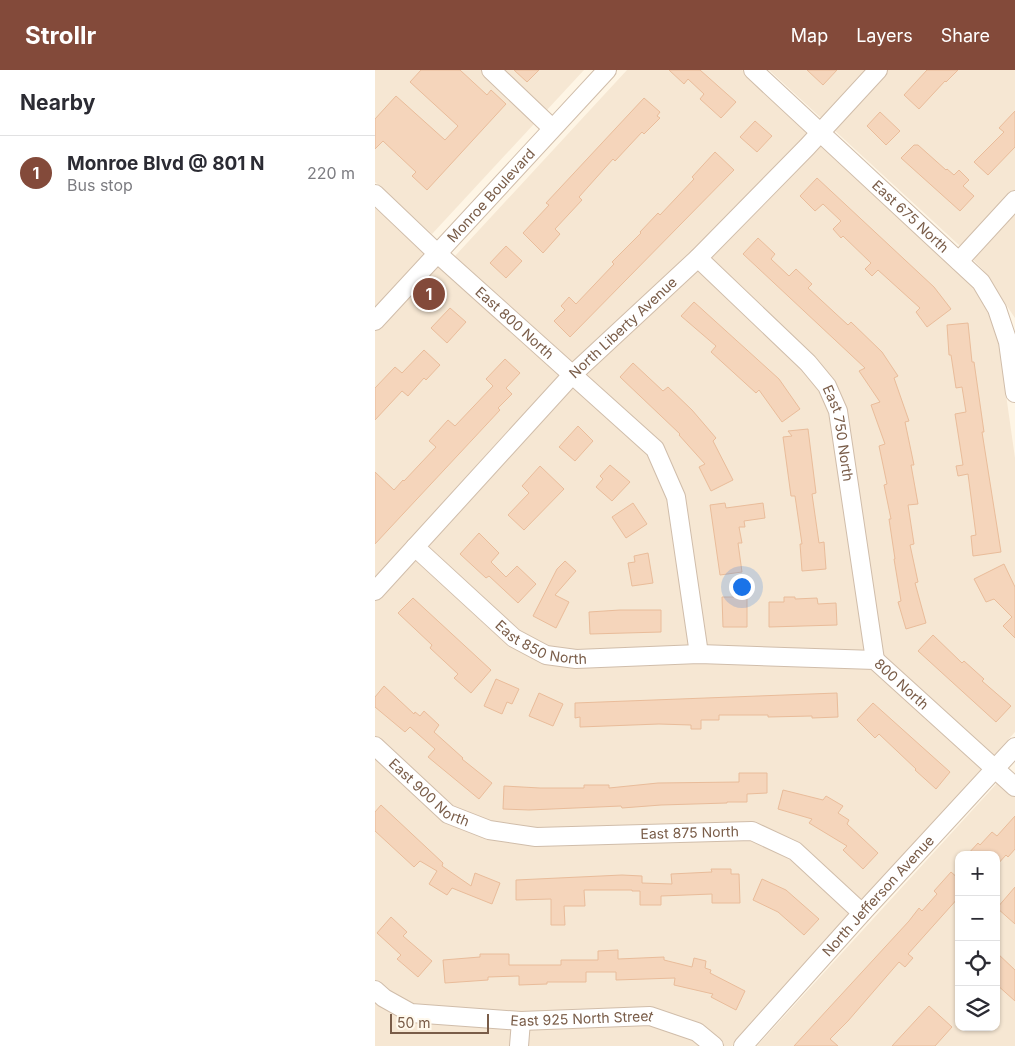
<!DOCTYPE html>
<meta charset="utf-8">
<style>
:root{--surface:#fff;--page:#f7f7f7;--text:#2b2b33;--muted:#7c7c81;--line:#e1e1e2;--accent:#834a3a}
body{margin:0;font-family:Inter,sans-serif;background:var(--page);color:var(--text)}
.controls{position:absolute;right:15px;bottom:15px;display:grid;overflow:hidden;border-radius:10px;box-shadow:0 1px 4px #0004}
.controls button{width:45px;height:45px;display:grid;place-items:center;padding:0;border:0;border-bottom:1px solid var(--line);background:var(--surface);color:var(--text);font:25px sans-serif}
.scale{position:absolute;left:15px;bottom:12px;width:99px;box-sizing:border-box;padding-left:5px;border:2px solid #795c48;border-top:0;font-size:14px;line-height:18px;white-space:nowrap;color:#795c48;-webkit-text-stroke:4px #fff9ed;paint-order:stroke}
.you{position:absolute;left:366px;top:516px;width:18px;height:18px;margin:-12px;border:4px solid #fff;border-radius:50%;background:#1a73e8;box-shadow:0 0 0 8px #1a73e833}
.badge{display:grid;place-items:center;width:32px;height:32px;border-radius:50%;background:var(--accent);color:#fff;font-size:16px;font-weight:700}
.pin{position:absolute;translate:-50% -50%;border:2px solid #fff;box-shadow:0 1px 5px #0006}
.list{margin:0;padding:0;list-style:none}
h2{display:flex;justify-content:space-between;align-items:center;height:65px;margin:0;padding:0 20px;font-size:21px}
h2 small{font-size:16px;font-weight:400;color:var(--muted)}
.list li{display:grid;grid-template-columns:32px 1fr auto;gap:15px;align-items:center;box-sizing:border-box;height:75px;padding:0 20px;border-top:1px solid var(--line)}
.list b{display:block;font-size:19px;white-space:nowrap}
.list p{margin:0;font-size:16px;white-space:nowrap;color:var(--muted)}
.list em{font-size:16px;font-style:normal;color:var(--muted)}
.icon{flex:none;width:28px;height:28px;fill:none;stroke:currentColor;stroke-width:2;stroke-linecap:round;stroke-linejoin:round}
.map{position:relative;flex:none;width:640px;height:976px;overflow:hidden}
header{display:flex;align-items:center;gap:30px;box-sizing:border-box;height:70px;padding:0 25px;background:var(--accent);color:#fff}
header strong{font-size:24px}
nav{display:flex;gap:28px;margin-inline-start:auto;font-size:18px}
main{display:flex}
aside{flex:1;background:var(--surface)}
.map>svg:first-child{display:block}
.residential{fill:#f6e7d3;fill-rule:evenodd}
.building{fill:#f5d5bb;stroke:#e9bc9a}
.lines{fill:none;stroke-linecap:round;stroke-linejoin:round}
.minor-casing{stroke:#d0bdaa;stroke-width:20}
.minor{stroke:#fff;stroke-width:18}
.labels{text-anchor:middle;stroke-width:4;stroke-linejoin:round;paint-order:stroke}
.street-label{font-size:14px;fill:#795c48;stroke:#fff9ed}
</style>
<header>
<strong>Strollr</strong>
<nav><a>Map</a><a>Layers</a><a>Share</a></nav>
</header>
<main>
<aside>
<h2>Nearby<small></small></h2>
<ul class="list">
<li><span class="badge">1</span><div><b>Monroe Blvd @ 801 N</b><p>Bus stop</p></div><em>220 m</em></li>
</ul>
</aside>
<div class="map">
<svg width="640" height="976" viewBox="0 0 640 976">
<rect width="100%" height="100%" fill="#fef5e5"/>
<!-- residential -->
<g class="residential">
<polygon points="0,0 209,0 57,164 0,112"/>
<polygon points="252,0 367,0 577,194 606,226 623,268 640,388 640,662 357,976 0,976 0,135 68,199"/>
<polygon points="394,0 640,0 640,248 608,200 584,175"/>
<path d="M624,711l16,14v251h-258zM584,785h37v172h-37z"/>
</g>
<!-- building -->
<g class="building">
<polygon points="46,0 85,0 112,25 116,20 131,34 52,120 37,106 41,102 8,71 0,79 0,49 21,26 70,70 83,56 35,12"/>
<polygon points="139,0 164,0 152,12"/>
<polygon points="294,0 325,0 361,32 346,48 325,29 329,24 313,9 309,14"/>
<polygon points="432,0 462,0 448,15"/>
<polygon points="552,0 583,0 571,12 570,11 544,39 529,25"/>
<polygon points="269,28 285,42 282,46 285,48 269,64 267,62 240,91 238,89 204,127 207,130 180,159 185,164 168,183 148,163 174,135 171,133"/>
<polygon points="640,41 640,77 613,105 599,92 629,62 624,58"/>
<polygon points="505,42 525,61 511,75 492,56"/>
<polygon points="380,51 397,66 382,82 365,67"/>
<polygon points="539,75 543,75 571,100 572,99 579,105 584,100 594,110 588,116 599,126 585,141 526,88"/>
<polygon points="340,82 359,100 195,267 179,251 190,240 186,236 194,227 201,234 239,194 237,192 266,163 265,162 283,143 285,145 319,109 317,107"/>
<polygon points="442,108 559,217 576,239 552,257 541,242 545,238 503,200 497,206 490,199 496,193 468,166 466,168 458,159 466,151 448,134 440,141 425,126"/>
<polygon points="383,168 400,184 396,189 414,206 421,199 437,214 433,218 473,255 476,252 507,282 523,306 519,308 534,351 530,352 539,395 536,395 543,434 533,435 539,474 535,475 543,512 540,513 551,553 531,559 523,532 526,531 519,489 520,489 514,449 516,449 509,415 512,414 504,376 510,374 496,335 505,332 484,301 490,298 368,184"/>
<polygon points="131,176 147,191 131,208 115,193"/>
<polygon points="319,232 404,309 425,339 407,352 384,320 381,323 336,282 341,276 306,246"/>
<polygon points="75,238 91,252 72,273 56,258"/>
<polygon points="593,253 597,292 599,292 609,362 607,362 626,482 598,486 596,466 601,465 593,404 583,406 581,396 588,395 580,344 591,342 587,317 581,318 576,285 574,285 572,255"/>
<polygon points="49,280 65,295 51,310 49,308 33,326 27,321 0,350 0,318 20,297 27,303"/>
<polygon points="130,289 145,303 131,318 137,324 123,338 125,340 0,474 0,402 19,420 28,410 29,411 61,377 54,371 73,350 80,356 118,316 111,309"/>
<polygon points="258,293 288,321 293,317 317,340 341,368 338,371 358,410 336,421 324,397 330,394 304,365 305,364 245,307"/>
<polygon points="203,356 218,371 200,391 184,377"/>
<polygon points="433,359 441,423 437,424 444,473 449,472 451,499 427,501 425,474 427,474 420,426 416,426 408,367 417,366 413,361"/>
<polygon points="235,395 255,412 237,431 221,417 228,409 225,406"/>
<polygon points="165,396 189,419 149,460 133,445 154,423 147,416"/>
<polygon points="258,433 272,454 251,468 237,447"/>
<polygon points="350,433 351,438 388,433 390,448 369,451 370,457 364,457 367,473 363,473 367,502 345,505 335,435"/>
<polygon points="104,463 124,483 116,492 131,507 142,496 161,514 143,533 114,506 111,508 85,484"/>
<polygon points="273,483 278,513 257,516 253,493 260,492 259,486"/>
<polygon points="190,491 201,501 180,525 194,532 181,558 158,546 182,499"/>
<polygon points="629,494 640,517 640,568 628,556 637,547 619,529 611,532 599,509"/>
<polygon points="347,527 372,527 372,557 348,557"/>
<polygon points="409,527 420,527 420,529 442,528 443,534 461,533 462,555 394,557 394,532 409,532"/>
<polygon points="38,528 116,600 96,623 79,608 83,604 55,578 57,575 23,543"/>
<polygon points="245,540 286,540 286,562 215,564 214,542"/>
<polygon points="558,565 587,593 589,591 609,609 607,611 636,636 621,652 543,581"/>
<polygon points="121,609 144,619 137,634 132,632 127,644 109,636"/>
<polygon points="9,616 39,644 40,642 45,646 49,641 64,655 59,662 88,688 87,689 117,713 104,729 53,687 60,679 35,657 30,662 0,637 0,627"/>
<polygon points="164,623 188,634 178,656 154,646"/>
<polygon points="462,623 463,647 437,648 437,646 393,647 393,645 344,645 344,650 326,650 326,659 316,659 316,655 284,654 205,657 205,647 200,648 200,633"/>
<polygon points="498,633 575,702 561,719 540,700 541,699 504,664 500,668 482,650"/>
<polygon points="364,703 392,703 392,723 372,724 372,732 352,732 352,733 286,735 247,738 246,736 154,740 128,739 129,716 165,718 209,718 209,715 234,715 234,718 283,713 364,712"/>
<polygon points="408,720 448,730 451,726 468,736 463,743 474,750 472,754 503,783 488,799 468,780 472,776 434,753 437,749 403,739"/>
<polygon points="6,735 68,793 67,796 96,816 100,803 125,813 117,834 77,818 72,825 54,814 62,801 45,791 39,797 0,761 0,742"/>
<polygon points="640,746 640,779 633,787 631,785 621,796 621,785 592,785 603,773 605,775 617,762 622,766"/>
<polygon points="336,799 356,799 356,804 364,804 365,833 337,833 337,824 286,826 286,835 265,835 265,821 257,821 257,820 209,820 210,836 189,836 190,855 176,855 176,829 141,830 141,810 247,805 267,806 267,813 297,814 296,804 337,802"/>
<polygon points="576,802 584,809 584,827 533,884 538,888 530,897 524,892 473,951 455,969 463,976 419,976 534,851 544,838 547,841 562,824 559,821"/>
<polygon points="387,809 411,820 444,849 429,865 403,842 378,830"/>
<polygon points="640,817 640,854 622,838"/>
<polygon points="16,847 32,862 28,866 57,891 43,907 22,889 26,885 2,863"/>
<polygon points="243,880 243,889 289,887 289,890 317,897 319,888 331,891 330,898 336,900 335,903 370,921 361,940 336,927 338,924 299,915 300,908 241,910 241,902 211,902 211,912 172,912 172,914 144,915 144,906 113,907 113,910 70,913 68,890 105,887 105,884 134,884 134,895 186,895 186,890 223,890 223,881"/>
<polygon points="621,882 640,900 640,931 621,914"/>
<polygon points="554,936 577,957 560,976 517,976"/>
</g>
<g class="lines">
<!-- minor casing -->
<g class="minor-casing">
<g id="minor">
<polyline points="116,0 177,58"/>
<path id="s1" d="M378,0l228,212 16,27 11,33 7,51"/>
<path id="s2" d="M0,124l63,60 217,195 21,48 23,157"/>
<path id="s3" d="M323,188l110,105 19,23 11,25 37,249"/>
<polyline points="584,191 640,130"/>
<path id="s4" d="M0,251l232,-251"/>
<path id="s5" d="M40,477l99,91 32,17 30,4 123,-5 176,6 140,127"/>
<path id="s6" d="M0,521l197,-216 126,-117 109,-111 71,-77"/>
<path id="s7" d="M0,676l73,68 41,16 47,7 216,-6 43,20 67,62"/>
<path id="s8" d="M0,920l9,8 27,15 110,8 129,-5 47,16 17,14"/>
<polyline points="144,976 146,951"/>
<path id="s9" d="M368,976l119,-133 153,-166"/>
</g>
</g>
<!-- minor -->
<use href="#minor" class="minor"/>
</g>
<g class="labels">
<!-- street labels -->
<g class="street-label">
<text dy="5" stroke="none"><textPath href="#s4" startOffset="171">Monroe Boulevard</textPath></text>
<text dy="5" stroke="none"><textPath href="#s1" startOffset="215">East 675 North</textPath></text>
<text dy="5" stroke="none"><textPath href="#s2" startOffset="190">East 800 North</textPath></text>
<text dy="5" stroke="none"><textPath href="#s6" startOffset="362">North Liberty Avenue</textPath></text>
<text dy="5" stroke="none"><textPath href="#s3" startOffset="231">East 750 North</textPath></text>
<text dy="5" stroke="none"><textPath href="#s5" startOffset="162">East 850 North</textPath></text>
<text dy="5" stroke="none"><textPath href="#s5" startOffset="536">800 North</textPath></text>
<text dy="5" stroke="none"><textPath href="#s7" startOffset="72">East 900 North</textPath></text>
<text dy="5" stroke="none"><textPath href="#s7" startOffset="345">East 875 North</textPath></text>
<text dy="5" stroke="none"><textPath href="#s9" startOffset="202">North Jefferson Avenue</textPath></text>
<text dy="5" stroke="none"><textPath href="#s8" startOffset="214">East 925 North Street</textPath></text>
</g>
</g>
</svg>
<div class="controls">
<button>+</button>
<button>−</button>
<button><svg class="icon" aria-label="locate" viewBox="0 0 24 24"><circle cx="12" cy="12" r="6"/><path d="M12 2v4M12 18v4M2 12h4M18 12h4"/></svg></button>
<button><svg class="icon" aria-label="layers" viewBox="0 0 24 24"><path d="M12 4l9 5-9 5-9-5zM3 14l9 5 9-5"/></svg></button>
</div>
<div class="scale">50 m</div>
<div class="you"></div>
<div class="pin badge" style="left:54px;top:224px">1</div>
</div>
</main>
